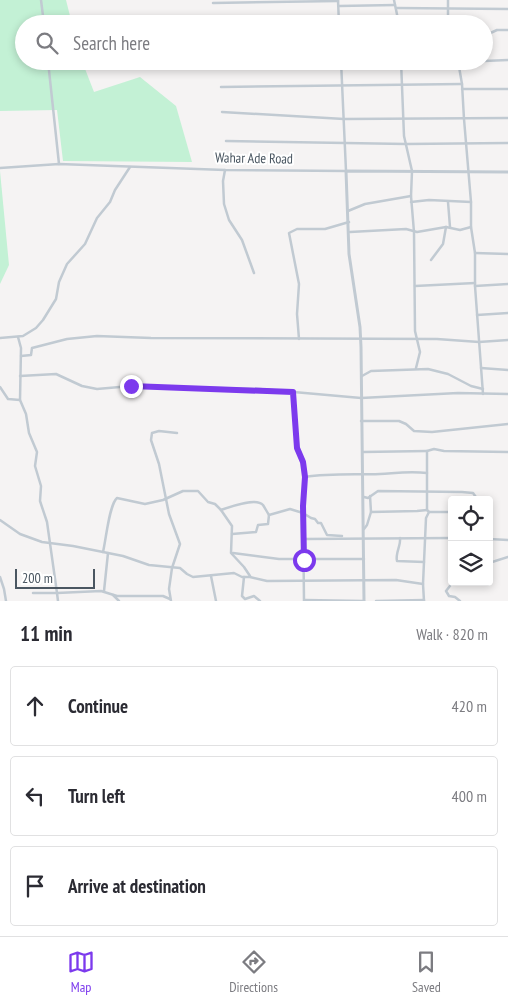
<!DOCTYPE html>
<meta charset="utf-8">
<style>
:root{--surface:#fff;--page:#f2f2f3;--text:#2b2b33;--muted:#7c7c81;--line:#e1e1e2;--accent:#7c3aed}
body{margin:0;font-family:"PT Sans Narrow",sans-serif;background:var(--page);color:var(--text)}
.controls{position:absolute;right:15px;bottom:15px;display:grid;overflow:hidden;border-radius:5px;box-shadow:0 2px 8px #0003}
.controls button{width:45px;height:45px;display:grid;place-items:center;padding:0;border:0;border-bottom:1px solid var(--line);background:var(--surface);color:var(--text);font:25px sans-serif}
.scale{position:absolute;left:15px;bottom:12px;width:80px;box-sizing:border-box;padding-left:5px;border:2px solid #4a5661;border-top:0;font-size:14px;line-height:18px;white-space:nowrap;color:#4a5661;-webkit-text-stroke:4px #fff;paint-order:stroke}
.stop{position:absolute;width:15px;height:15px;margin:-11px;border:4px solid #7c3aed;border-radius:50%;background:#fff}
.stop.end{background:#7c3aed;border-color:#fff;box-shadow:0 1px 5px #0008}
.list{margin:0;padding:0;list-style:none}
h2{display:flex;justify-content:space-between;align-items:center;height:65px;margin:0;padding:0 20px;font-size:21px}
h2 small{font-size:16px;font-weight:400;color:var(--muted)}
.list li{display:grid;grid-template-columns:32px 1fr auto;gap:15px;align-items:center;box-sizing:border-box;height:80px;margin:0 10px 10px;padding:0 10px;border:1px solid var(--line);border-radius:5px}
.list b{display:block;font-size:19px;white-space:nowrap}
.list em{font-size:16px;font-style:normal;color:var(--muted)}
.icon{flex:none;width:28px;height:28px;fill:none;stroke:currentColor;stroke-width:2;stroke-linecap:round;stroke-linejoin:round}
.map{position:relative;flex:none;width:508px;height:601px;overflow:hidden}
.search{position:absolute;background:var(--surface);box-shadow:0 2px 8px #0003;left:15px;right:15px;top:15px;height:55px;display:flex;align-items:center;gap:12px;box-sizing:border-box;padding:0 18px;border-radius:28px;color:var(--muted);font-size:19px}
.sheet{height:335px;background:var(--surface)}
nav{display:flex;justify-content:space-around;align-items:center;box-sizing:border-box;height:70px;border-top:1px solid var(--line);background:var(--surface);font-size:14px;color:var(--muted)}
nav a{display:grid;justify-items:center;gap:2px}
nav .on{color:var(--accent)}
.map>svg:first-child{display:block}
.green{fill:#c3f1d5}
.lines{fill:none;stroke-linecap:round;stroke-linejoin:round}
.minor{stroke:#c1cad2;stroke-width:2.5}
.tertiary{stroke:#c1cad2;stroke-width:3}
.route{stroke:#7c3aed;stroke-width:6}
.labels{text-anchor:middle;stroke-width:4;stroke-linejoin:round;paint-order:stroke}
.street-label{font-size:14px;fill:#4a5661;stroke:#fff}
</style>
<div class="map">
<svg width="508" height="601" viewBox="0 0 508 601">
<rect width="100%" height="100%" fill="#f5f3f3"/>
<!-- green -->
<g class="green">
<polygon points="0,0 66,0 72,24 24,24 24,61 82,61 94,92 140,77 176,106 192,162 63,161 57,110 0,111"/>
<polygon points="0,171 9,265 0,284"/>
</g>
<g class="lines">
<!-- minor -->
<g class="minor">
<polyline points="41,0 44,24"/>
<polyline points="338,0 339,24"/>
<polyline points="394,0 399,24"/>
<polyline points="448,0 448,24"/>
<polyline points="213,3 338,1"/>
<polyline points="339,6 395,5"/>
<polyline points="396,8 508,9"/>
<polyline points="484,36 497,30 508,30"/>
<polyline points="48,61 59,164"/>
<polyline points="401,61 404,136 412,171 411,196 414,232 415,331 420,352 416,368"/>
<polyline points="458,61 462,84 464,119 471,202 471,227 475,253 475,286 483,394"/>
<polyline points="484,61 508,60"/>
<polyline points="401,62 456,61"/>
<polyline points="221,87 462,84"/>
<polyline points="462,89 508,89"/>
<polyline points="222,112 344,119 508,118"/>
<polyline points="226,141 406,144 508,143"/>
<polyline points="0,168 59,164 225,170 346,171 341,61"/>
<polyline points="225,170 223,181 224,204 229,220 242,240 254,273"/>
<polyline points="411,202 429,200 471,202"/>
<polyline points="448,202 450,227"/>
<polyline points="348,211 365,204 411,196"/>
<polyline points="350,232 406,229 417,232 446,227 460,230 471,227"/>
<polyline points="475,253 508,254"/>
<polyline points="431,260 443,244 446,227"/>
<polyline points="415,286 475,283"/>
<polyline points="475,286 508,284"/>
<polyline points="477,315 508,313"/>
<polyline points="18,337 21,348 20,400 26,414 29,433 37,452 35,466 41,486 40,501 47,522 57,593 101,591 117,596 163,596 170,599"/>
<polyline points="0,338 23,336 36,328 43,320 56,299 59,282 67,264 85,244 97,218 110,202 115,190 130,167"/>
<polyline points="299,339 297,314 299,284 289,233 297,229 325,229 349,222"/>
<polyline points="21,356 31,355 32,348 67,339 97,336 151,338 437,339 479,342 508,340"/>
<polyline points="481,368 508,370"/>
<polyline points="20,376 56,374 82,386 97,389 131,386 260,389 361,398 458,393 508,394"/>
<polyline points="362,376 371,371 428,369 448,374 471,386 483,389"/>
<polyline points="0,387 8,399 20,400"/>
<polyline points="293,392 297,448 303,462 305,477 303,507 304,601"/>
<polyline points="361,421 399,421 406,424 414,431 432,432 508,424"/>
<polyline points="363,452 427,451"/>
<path d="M305,477c25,-4 50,-2 75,-3 17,-1 29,-3 47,-1"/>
<polyline points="370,496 371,512"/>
<polyline points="364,497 368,498 378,491 462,492 473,493 478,500"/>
<path d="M221,510c9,-3 35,-13 42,-5 2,3 4,7 6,10"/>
<polyline points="429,512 452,512"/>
<polyline points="0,520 20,534 42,542 73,546 123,556 149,565 180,568 187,574 193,577 234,573 242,577 250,577 267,581 396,580 423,584"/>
<polyline points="364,529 367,525 371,512 417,511 427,510"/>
<polyline points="232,534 256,532 258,525 268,524 269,515 290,509 303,513 311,518 315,519 318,523 321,523 327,535 342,536"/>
<path d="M400,538c1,8 -5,15 -3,23l27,1"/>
<polyline points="304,539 452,538"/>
<polyline points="489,539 508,540"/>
<path d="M103,552c3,-12 6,-47 14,-54l28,6 18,-4 20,-9h15l10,11 7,2 6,6 11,16 -1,27 13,14 6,9"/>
<polyline points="233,553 279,559 364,559"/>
<polyline points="489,563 508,557"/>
<polyline points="211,576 216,601"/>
<polyline points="0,577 4,589 6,601"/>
<polyline points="244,577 242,596 245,599 254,596 260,601"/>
<polyline points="453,582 446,591 449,596 455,597 460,601"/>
<polyline points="104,591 108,553"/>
<polyline points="33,593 57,593 58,601"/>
<polyline points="113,595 119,601"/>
<polyline points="305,600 364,601"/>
<polyline points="171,601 169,589 172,568 180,544 169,514 159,464 151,440 152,433 159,431 177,433"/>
<polyline points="376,601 424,600"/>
<polyline points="424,601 423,584 426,518 429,512 427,510 427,451 434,449 444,451 508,452"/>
</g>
<!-- tertiary -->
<polyline class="tertiary" points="364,601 361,347 360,327 349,254 346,171 508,172"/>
</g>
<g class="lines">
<!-- route -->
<polyline class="route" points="131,386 293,392 297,448 303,462 305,477 303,506 304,560"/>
</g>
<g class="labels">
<!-- street labels -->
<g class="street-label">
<text transform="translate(254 158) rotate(1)" y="5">Wahar Ade Road</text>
</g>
</g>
</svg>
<div class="controls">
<button><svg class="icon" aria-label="locate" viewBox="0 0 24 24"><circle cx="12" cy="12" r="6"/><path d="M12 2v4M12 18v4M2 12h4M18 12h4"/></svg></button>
<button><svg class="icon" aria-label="layers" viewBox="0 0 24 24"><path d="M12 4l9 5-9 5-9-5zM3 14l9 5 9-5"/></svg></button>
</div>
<div class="scale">200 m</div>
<div class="stop" style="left:304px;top:560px"></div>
<div class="stop end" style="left:131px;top:386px"></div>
<div class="search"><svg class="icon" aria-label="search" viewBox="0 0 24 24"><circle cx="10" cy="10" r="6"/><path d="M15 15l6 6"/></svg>Search here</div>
</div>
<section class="sheet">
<h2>11 min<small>Walk · 820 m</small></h2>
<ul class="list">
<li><svg class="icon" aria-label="ahead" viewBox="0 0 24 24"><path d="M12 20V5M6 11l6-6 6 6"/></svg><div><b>Continue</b></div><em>420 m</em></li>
<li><svg class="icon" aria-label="left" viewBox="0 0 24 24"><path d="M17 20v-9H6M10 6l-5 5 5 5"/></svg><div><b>Turn left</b></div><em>400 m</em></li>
<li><svg class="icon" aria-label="arrive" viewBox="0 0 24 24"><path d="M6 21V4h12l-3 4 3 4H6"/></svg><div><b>Arrive at destination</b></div></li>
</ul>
</section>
<nav>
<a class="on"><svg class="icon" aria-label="map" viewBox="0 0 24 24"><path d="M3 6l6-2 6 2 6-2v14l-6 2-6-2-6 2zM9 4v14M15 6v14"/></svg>Map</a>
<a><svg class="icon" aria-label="directions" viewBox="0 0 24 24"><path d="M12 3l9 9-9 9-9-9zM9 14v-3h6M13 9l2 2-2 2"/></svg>Directions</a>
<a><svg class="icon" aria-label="saved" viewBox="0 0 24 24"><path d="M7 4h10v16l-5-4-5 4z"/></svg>Saved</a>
</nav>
